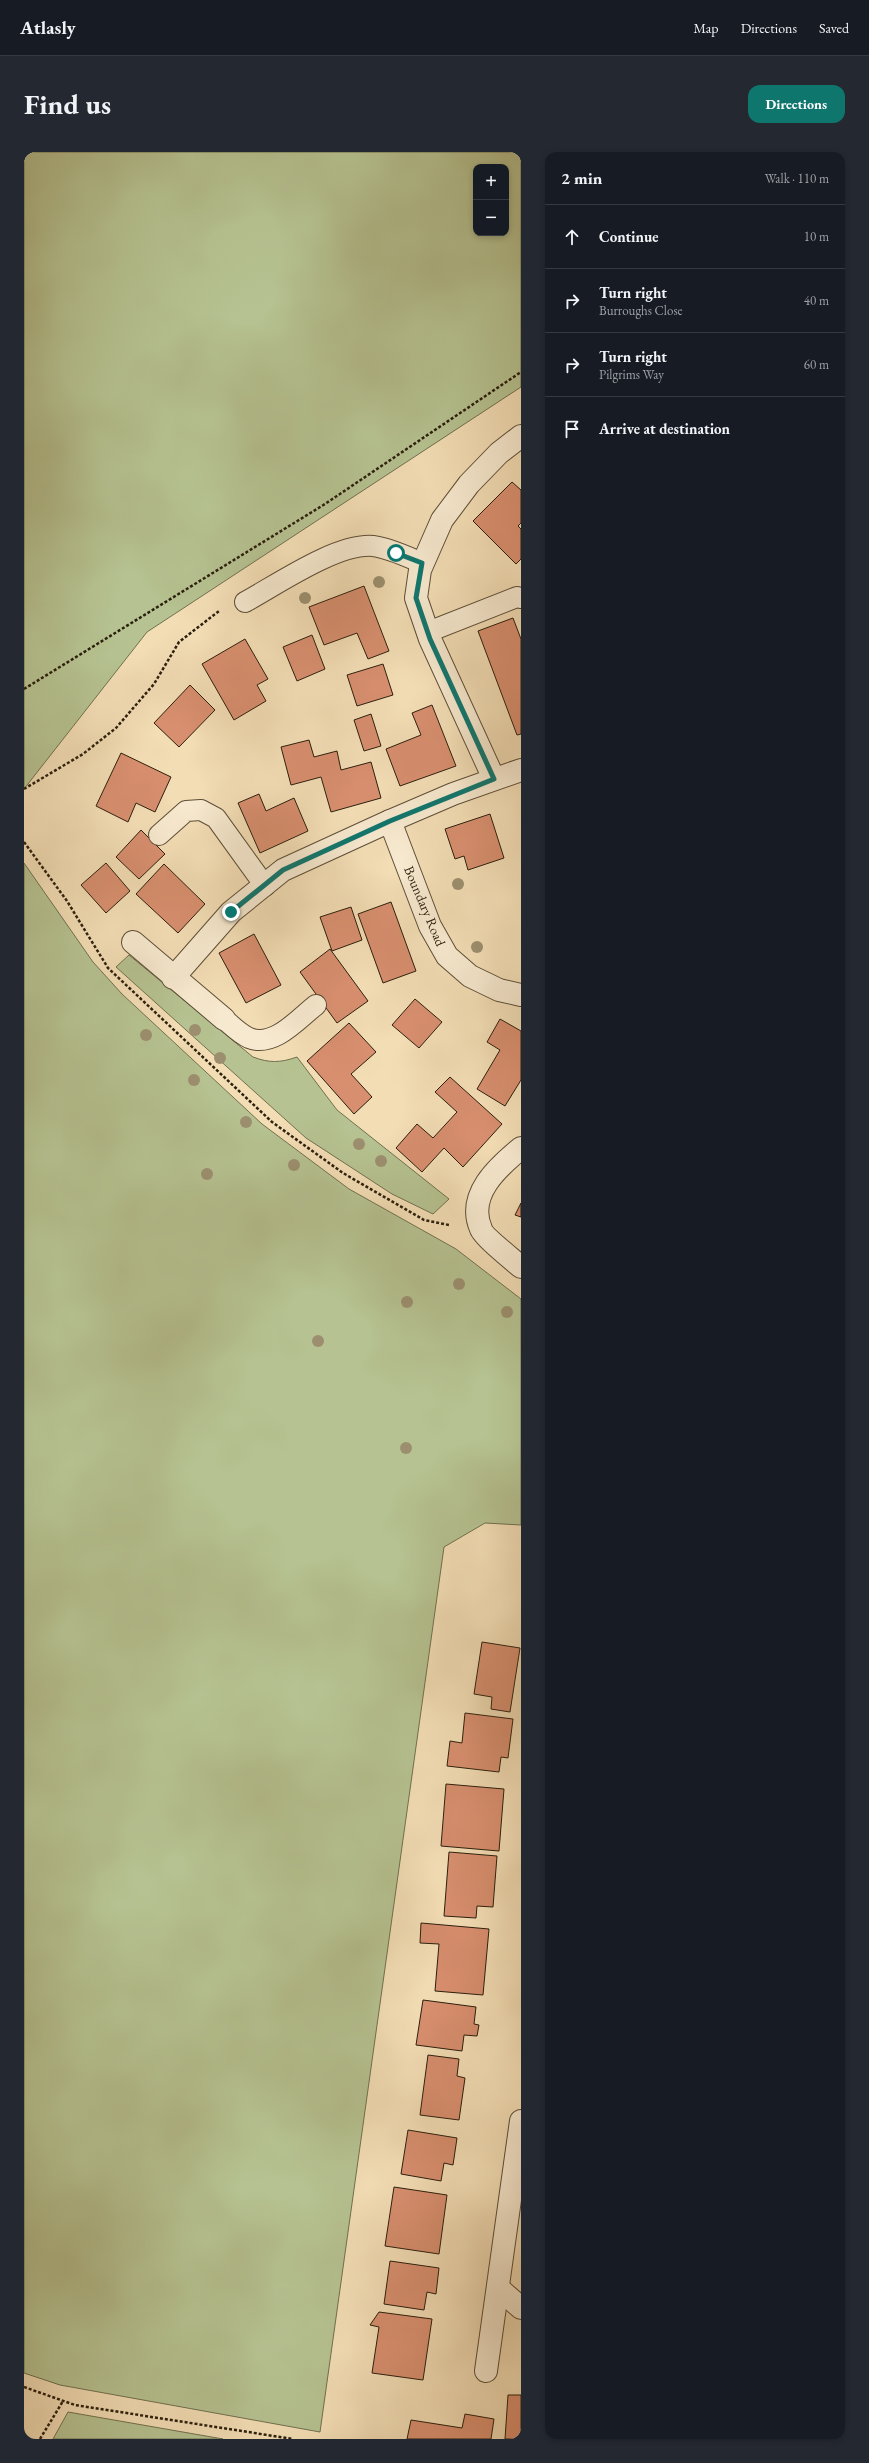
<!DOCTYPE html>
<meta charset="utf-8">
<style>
:root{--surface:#171b24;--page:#242831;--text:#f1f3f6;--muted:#9ea1a6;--line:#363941;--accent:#0f766e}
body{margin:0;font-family:"EB Garamond",serif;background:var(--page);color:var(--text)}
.controls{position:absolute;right:12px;top:12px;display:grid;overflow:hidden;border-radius:8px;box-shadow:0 2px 6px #0003}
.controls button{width:36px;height:36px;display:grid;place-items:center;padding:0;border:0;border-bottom:1px solid var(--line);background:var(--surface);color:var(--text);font:20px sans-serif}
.stop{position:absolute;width:12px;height:12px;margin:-9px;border:3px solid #0f766e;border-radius:50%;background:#fff}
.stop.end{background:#0f766e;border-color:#fff;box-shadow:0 1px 4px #0008}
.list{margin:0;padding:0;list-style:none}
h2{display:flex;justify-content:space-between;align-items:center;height:52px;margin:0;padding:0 16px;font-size:17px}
h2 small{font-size:13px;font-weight:400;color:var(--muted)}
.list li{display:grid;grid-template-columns:26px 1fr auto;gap:12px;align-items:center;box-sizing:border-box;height:64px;padding:0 16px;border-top:1px solid var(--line)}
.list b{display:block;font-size:15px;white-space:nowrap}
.list p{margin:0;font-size:13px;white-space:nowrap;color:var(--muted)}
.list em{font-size:13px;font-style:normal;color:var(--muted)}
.icon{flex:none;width:22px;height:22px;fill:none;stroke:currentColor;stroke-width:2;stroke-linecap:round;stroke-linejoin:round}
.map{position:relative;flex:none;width:497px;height:2287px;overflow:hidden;border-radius:12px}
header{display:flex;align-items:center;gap:24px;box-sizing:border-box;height:56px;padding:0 20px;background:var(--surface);border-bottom:1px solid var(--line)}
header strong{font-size:19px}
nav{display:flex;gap:22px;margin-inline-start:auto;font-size:14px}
.intro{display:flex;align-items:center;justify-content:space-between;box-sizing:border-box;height:96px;padding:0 24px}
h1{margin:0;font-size:28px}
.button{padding:10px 18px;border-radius:12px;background:var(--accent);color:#fff;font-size:14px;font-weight:700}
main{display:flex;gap:24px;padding:0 24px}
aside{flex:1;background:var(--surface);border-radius:12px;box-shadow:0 2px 6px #0003}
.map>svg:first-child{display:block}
.green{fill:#b6c291;stroke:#70704f;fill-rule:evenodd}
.building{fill:#d88f6f;stroke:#2b1f0d}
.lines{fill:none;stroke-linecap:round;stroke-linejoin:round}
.service-casing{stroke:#5d4e37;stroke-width:22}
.minor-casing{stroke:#5d4e37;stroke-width:24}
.path{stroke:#2b1f0d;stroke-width:2.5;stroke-dasharray:3 2;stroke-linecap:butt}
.service{stroke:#f7e9cf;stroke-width:20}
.minor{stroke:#f7e9cf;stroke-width:22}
.tree{fill:#9c8f6f}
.route{stroke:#0f766e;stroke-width:5}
.labels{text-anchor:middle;stroke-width:3;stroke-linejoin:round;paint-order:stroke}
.street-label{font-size:14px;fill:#2b1f0d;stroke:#f7e9cf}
</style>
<header>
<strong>Atlasly</strong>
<nav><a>Map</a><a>Directions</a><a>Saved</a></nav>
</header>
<div class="intro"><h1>Find us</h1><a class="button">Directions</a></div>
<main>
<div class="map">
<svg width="497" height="2287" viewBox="0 0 497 2287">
<rect width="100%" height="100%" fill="#f3ddb5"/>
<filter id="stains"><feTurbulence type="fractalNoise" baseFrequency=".005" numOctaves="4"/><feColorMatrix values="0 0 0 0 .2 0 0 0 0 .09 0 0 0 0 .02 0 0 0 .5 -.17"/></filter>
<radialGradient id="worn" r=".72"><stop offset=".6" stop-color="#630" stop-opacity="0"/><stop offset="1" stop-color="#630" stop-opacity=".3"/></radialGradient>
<!-- green -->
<g class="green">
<path d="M0,0h497v235l-374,245 -123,157zM452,15h30v66h-30z"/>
<polygon points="0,711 69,810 98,842 238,972 325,1037 432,1097 497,1147 497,1373 461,1371 420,1395 296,2280 36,2233 0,2221"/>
<path d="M105,803l124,102c16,6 27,6 44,0l40,53 112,89 -16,15 -41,-20 -86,-56 -190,-171z"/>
<polygon points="44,2260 199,2287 29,2287"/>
</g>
<!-- building -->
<g class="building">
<polygon points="488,330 497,338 497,371 494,374 497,377 497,407 492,412 449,369"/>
<polygon points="340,434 365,499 344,507 333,481 300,493 285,455"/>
<polygon points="489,466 497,487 497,582 493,583 454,479"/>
<polygon points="288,483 301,517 273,529 259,495"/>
<polygon points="221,487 244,527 233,533 242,549 210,568 178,512"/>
<polygon points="359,512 369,543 333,554 323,523"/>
<polygon points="166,533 191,558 155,595 130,571"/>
<polygon points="408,553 432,614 376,634 362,597 397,583 388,561"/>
<polygon points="347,562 357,594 340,599 330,568"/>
<polygon points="285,588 290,605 313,599 317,618 347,610 357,646 307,660 297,625 267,633 257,595"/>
<polygon points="97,601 147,625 131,660 112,651 104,670 72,654"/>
<polygon points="235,642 242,659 270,646 284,679 236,701 214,651"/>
<polygon points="466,662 480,706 444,718 440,704 431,707 421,677"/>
<polygon points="117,678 141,702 115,727 92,705"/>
<polygon points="82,711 106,739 82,761 57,733"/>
<polygon points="140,712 181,752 154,781 112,742"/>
<polygon points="367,750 392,819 359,831 334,762"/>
<polygon points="327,755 338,788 308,799 296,765"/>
<polygon points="230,782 257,833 222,851 195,801"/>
<polygon points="306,797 344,849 313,871 276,820"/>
<polygon points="391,847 418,870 395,896 368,873"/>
<polygon points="476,867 497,879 497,928 481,954 453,937 476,898 463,890"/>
<polygon points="325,871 352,900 327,922 348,945 330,962 283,909"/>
<polygon points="426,925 478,972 439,1015 420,996 398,1020 372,996 393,972 409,986 433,960 411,940"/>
<polygon points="497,1051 497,1065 491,1063"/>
<polygon points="458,1490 496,1496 486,1560 467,1557 468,1545 450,1542"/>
<polygon points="441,1561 489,1567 484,1606 477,1605 475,1620 423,1614 426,1589 438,1591"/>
<polygon points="422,1632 480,1637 475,1699 417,1694"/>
<polygon points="425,1700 473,1704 469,1755 453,1754 452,1766 420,1764"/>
<polygon points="397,1771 465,1777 459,1843 411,1839 415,1792 396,1791"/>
<polygon points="399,1848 452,1855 450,1872 455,1873 453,1884 440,1883 438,1899 392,1893"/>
<polygon points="404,1903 435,1907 433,1924 441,1926 435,1968 396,1963"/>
<polygon points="384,1978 433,1986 429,2013 420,2011 417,2029 377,2022"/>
<polygon points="370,2035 423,2043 415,2102 361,2094"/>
<polygon points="366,2109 415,2116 412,2142 403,2140 400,2158 360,2152"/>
<polygon points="355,2160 408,2167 399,2228 348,2221 355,2175 346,2173"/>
<polygon points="484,2243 497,2243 497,2287 481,2287"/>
<polygon points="441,2262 470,2267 467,2287 383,2287 387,2268 438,2276"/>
</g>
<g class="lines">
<!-- service casing -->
<g class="service-casing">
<g id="service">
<path d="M221,450c33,-18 92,-59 128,-56 16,2 35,11 49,17"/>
<polyline points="404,480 493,445 497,446"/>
<polyline points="135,683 162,659 177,658 192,666 241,734"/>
<path d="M200,867c7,6 16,15 25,19 25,10 49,-19 67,-33"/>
</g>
</g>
<!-- minor casing -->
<g class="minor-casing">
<g id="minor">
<polyline points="470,627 406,487 392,446 396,418 418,368 445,332 475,301 497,284"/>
<polyline points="366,669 406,774 423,804 446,824 475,838 497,843"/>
<polyline points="109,790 200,867"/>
<polyline points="149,826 207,760 259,718 366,669 429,642 497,618"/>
<path d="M497,996c-23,19 -55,47 -40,81 2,7 33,32 40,38"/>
<polyline points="474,2136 497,2156"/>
<polyline points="462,2219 497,1969"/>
</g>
</g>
<!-- path -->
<g class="path">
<polyline points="0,537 301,352 497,220"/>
<polyline points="0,637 59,602 92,576 130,532 155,490 195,459"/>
<polyline points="0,690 43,749 84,816 248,970 319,1021 400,1068 425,1073"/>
<polyline points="0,2235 51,2253 269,2287"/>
<polyline points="16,2287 39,2249"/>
</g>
<!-- service -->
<use href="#service" class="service"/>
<!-- minor -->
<use href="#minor" class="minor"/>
</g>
<!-- trees -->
<g class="tree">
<circle cx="355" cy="430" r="6"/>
<circle cx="281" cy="446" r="6"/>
<circle cx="434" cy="732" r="6"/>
<circle cx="453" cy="795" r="6"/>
<circle cx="171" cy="878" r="6"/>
<circle cx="122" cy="883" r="6"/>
<circle cx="196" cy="906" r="6"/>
<circle cx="170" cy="928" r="6"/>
<circle cx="222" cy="970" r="6"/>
<circle cx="335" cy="992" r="6"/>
<circle cx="357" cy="1009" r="6"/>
<circle cx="270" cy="1013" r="6"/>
<circle cx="183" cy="1022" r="6"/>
<circle cx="435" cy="1132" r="6"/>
<circle cx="383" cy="1150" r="6"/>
<circle cx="483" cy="1160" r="6"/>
<circle cx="294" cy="1189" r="6"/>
<circle cx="382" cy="1296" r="6"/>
</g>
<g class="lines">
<!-- route -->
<polyline class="route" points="207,760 259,718 366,669 470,627 406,487 392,446 398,411 372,401"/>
</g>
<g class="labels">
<!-- street labels -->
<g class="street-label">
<text transform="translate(401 754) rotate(67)" y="5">Boundary Road</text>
</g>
</g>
<rect width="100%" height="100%" filter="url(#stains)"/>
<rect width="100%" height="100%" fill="url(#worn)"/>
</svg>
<div class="controls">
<button>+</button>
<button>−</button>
</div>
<div class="stop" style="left:372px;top:401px"></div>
<div class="stop end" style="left:207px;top:760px"></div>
</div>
<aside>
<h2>2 min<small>Walk · 110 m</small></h2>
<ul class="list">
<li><svg class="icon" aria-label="ahead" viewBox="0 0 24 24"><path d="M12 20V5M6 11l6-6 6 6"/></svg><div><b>Continue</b></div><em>10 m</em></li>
<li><svg class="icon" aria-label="right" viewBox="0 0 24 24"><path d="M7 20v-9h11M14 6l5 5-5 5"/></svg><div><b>Turn right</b><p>Burroughs Close</p></div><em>40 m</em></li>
<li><svg class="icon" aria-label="right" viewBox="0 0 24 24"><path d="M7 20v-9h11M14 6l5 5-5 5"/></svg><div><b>Turn right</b><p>Pilgrims Way</p></div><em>60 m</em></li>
<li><svg class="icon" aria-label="arrive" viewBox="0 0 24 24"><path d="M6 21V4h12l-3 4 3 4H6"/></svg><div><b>Arrive at destination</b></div></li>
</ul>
</aside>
</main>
